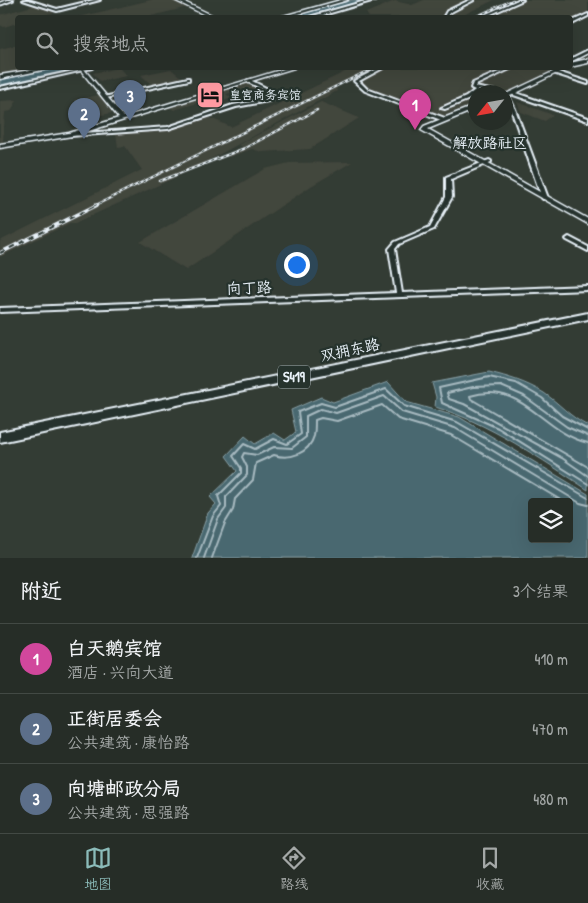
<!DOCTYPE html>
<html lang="zh">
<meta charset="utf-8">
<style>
:root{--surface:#262d27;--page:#2e352f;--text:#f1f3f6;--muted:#a4a8a7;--line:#424944;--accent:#8bbbb9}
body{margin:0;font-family:"Patrick Hand","LXGW WenKai TC",sans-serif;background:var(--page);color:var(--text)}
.controls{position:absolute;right:15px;bottom:15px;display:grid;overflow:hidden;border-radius:5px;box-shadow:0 5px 20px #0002}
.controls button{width:45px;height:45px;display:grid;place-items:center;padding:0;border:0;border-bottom:1px solid var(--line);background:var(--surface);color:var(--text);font:25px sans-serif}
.compass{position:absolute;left:468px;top:85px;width:45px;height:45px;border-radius:50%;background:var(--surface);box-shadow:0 5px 20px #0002;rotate:239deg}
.you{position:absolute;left:296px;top:264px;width:18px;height:18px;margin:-12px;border:4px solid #fff;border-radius:50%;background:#1a73e8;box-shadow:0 0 0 8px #1a73e833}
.badge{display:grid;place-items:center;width:32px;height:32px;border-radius:50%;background:var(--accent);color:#fff;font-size:16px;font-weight:700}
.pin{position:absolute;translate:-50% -41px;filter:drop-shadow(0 1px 2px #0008)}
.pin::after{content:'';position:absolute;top:26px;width:18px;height:15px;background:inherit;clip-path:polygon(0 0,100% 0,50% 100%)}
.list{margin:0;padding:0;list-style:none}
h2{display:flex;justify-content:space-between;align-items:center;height:65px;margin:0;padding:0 20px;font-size:21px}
h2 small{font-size:16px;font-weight:400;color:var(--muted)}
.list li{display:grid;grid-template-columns:32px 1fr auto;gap:15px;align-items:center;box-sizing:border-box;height:70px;padding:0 20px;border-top:1px solid var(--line)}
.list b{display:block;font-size:19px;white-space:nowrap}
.list p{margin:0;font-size:16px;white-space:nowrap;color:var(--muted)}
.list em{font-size:16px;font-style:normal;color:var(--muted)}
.icon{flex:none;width:28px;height:28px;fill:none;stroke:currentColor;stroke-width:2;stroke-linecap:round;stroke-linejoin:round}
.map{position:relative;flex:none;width:588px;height:558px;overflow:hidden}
.search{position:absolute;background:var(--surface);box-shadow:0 5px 20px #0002;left:15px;right:15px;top:15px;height:55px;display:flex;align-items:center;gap:12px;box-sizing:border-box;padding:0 18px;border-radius:5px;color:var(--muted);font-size:19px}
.sheet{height:275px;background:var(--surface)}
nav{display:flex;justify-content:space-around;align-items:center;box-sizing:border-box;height:70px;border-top:1px solid var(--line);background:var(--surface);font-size:14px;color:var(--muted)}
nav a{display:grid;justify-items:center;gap:2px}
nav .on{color:var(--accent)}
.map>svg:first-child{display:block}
.built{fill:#43463d}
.water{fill:#48686f;stroke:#889fa6;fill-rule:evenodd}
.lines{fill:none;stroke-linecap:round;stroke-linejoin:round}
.shore{stroke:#a8bac1;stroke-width:2}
.street-casing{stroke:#e8f1f8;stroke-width:4}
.secondary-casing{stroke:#e8f1f8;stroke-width:3}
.primary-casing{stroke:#e8f1f8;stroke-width:4}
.street{fill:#26332d;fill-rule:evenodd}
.secondary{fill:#26332d;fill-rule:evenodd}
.primary{fill:#26332d;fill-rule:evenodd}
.rail-far1-casing{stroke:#e8f1f8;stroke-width:2.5}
.rail-casing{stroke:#e8f1f8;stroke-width:4}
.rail-far1{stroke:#26332d;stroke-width:1;stroke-dasharray:3;stroke-linecap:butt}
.rail{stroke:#26332d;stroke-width:2;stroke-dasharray:5.5;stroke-linecap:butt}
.labels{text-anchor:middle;stroke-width:4.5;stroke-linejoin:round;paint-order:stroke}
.far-poi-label{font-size:12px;fill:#e8f1f8;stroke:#26332d;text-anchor:start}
.shield{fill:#26332d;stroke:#aeb8bb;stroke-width:1}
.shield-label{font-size:14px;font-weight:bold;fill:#e8f1f8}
.far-quarter-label{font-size:15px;fill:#e8f1f8;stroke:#26332d}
.street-label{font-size:15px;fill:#e8f1f8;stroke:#26332d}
</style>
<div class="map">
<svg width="588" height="558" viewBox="0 0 588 558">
<rect width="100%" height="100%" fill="#333c34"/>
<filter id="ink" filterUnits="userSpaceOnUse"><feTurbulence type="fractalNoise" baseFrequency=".02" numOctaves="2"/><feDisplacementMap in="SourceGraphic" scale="10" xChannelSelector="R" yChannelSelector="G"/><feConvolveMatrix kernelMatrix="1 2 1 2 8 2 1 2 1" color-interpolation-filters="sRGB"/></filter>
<g filter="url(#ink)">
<!-- built -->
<g class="built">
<polygon points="151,0 172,0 188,7 147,17 79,17"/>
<polygon points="424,0 494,0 459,17 369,17 366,13 395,1 412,5"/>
<polygon points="524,0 588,0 588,18 571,27 570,18 479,18"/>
<polygon points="36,5 56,12 36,17 18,18 17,23 4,27 0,25 0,15"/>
<polygon points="17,45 18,68 37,68 0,76 0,49"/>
<polygon points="119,68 127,76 100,81 93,73"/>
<polygon points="353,68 374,68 336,87 337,91 185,173 75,223 70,223 0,257 0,241 142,170 125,146 118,147 116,134 164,129 208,117 231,127"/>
<polygon points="382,68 549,68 556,69 506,93 476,92 475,104 439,117 367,90 362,83 364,77"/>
<polygon points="171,69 183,79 152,85 141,75"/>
<polygon points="249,82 276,95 263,100 243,89 226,94 231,98 224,101 211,99 174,110 169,107"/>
<polygon points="99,95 112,113 96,116 91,113 85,114 76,108 79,106 74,100"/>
<polygon points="17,100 11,111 5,112 3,142 0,142 0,101"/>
<polygon points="321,102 359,118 310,149 262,152 252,149 229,157 225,155 243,147 238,145"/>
<polygon points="517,102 553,115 545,121 521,112"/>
<polygon points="352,162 311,186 186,270 140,242 265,169 289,163"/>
</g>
<!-- water -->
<g class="water">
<polygon points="353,0 369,0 302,17 286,18"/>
<polygon points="57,68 79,68 0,85 0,80"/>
<path d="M489,372c20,5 37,10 55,21 15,10 26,24 44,33v64c-43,-29 -103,-69 -153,-83l1,-10 -4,-14z"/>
<path d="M388,382l18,20 53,15 129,77v64h-396l16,-45 8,-9 -6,-7 27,-26 -11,-15 19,-20 10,8 19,-11 11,7 11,-8 -5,-22 30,-13 12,5zM532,502h37v37h-37z"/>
</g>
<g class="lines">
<!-- shore -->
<g class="shore">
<polyline points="588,430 562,416 542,398 516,383 489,377 439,388 442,403 498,428 588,484"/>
<polyline points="588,436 567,427 524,396 501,386 473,387 447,393 449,399 464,404 562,458 588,476"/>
<path d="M588,443c-47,-11 -65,-63 -118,-47l1,3 117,68"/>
<polyline points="197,558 213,516 221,506 218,496 241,473 241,468 233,456 244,444 255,449 274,439 287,444 301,434 298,412 321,403 335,407 386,389 404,406 457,422 588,498"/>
<polyline points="204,558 218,519 226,508 226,497 247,475 247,467 242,457 244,453 257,455 274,447 292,448 306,437 306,416 321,409 336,413 384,396 402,412 455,428 580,503 588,505"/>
<path d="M212,558l13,-35 8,-13 2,-11 18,-19 3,-17 18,-8c15,5 35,-1 40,-19 1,-4 1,-11 1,-16l6,-2 16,3 45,-16 16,14 53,16 113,67"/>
</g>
<!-- street casing -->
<g class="street-casing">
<g id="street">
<polygon points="8,0 13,0 0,5 0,3"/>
<polygon points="23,0 28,0 57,9 94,0 100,0 57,11"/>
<polygon points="369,0 375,0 313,18 306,18"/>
<polygon points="470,0 474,0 449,13 446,18 443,18 447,11"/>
<polygon points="518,0 523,0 482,18 477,18"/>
<polygon points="588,14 588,16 570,25 570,22"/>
<polygon points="588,50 588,53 570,62 570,59"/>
<polygon points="87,68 92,68 0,89 0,87"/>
<polygon points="379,68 383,68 359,81 367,89 445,118 445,120 441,120 365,91 354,81"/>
<polygon points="508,68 512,68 476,85 475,87 495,91 496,92 479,90 470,99 445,109 441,108 466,97 475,90 471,88 473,83"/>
<polygon points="553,71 555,71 588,82 588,84 553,73"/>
<polygon points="188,78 189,78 189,80 106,98 104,97"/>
<polygon points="248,80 250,80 282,96 268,101 236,107 168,129 70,136 68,135 70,134 168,127 233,105 267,99 276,96 248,82"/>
<polygon points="511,92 513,92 588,118 588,121 511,94"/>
<polygon points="506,94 508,95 515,109 548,198 547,199 543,199 542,198 511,109 506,98"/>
<polygon points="489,160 491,161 491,162 451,179 452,197 434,229 399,244 395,249 402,293 588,286 588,290 0,312 0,308 396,293 389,249 395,242 430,227 446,197 446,177"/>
<polygon points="569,237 588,247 588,251 567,240 566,239"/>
</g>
</g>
<!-- secondary casing -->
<g class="secondary-casing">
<g id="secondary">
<polygon points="174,0 180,0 218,18 211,18"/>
<polygon points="341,0 348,0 285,18 276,18"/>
<polygon points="588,59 588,63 570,67 570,63"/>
<polygon points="43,68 52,68 0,79 0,75"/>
<polygon points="79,68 83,68 124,117 287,68 294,68 72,136 0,148 0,144 69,133 119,118"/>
<polygon points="561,68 567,68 506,98 506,94"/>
<polygon points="476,105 476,109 428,129 588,219 588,224 421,130 424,126"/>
</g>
</g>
<!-- primary casing -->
<g class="primary-casing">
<polygon id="primary" points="588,313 588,319 0,442 0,432"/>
</g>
<!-- street -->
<use href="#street" class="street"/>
<!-- secondary -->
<use href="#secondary" class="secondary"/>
<!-- primary -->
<use href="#primary" class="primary"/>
<!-- rail-far1 casing -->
<g class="rail-far1-casing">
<g id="rail-far1">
<polyline points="473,18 513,0"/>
<polyline points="160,181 245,148 317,110"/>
<polyline points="94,206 373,68"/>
</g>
</g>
<!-- rail casing -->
<g class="rail-casing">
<polyline id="rail" points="0,253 97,205"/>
</g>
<!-- rail-far1 -->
<use href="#rail-far1" class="rail-far1"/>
<!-- rail -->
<use href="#rail" class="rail"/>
</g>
</g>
<!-- icons -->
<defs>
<g id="hotel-square" transform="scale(1.4375)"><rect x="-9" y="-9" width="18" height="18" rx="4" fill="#ff9aa2" stroke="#26332d"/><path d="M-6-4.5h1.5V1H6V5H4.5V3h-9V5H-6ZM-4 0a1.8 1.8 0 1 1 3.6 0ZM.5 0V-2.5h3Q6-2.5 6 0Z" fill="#111"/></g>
</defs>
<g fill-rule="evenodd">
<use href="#hotel-square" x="210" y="95"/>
</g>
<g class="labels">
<!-- far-poi labels -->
<g class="far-poi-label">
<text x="229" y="99">皇宫商务宾馆</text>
</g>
<!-- shield labels -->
<rect class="shield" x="278" y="365.5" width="32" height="23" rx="4"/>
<g class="shield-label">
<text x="294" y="382">S419</text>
</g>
<!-- far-quarter labels -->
<g class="far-quarter-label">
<text x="490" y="148">解放路社区</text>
</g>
<!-- street labels -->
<g class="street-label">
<text transform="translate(249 288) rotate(-2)" y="5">向丁路</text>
<text transform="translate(350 350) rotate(-12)" y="5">双拥东路</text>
</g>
</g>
</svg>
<div class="controls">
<button><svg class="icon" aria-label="layers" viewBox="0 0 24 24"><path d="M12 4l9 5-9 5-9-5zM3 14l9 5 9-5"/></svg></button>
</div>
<svg class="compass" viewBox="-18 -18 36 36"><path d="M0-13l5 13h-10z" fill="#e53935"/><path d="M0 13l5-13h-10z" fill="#a4a8a7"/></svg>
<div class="you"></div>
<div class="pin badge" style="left:415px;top:130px;background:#d1479c">1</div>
<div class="pin badge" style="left:84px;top:139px;background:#5c6f8a">2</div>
<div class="pin badge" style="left:130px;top:121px;background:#5c6f8a">3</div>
<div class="search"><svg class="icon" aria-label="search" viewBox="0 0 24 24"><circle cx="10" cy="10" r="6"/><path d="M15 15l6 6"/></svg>搜索地点</div>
</div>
<section class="sheet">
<h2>附近<small>3个结果</small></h2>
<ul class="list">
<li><span class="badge" style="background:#d1479c">1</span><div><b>白天鹅宾馆</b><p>酒店 · 兴向大道</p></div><em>410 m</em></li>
<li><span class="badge" style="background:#5c6f8a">2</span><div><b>正街居委会</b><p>公共建筑 · 康怡路</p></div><em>470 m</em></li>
<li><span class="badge" style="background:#5c6f8a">3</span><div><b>向塘邮政分局</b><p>公共建筑 · 思强路</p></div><em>480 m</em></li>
</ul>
</section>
<nav>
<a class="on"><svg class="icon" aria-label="map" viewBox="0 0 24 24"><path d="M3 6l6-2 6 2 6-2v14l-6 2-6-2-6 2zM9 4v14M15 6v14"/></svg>地图</a>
<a><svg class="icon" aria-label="directions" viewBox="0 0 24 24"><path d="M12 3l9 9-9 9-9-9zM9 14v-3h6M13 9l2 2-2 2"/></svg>路线</a>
<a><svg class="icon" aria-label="saved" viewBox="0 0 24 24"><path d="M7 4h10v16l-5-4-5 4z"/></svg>收藏</a>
</nav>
